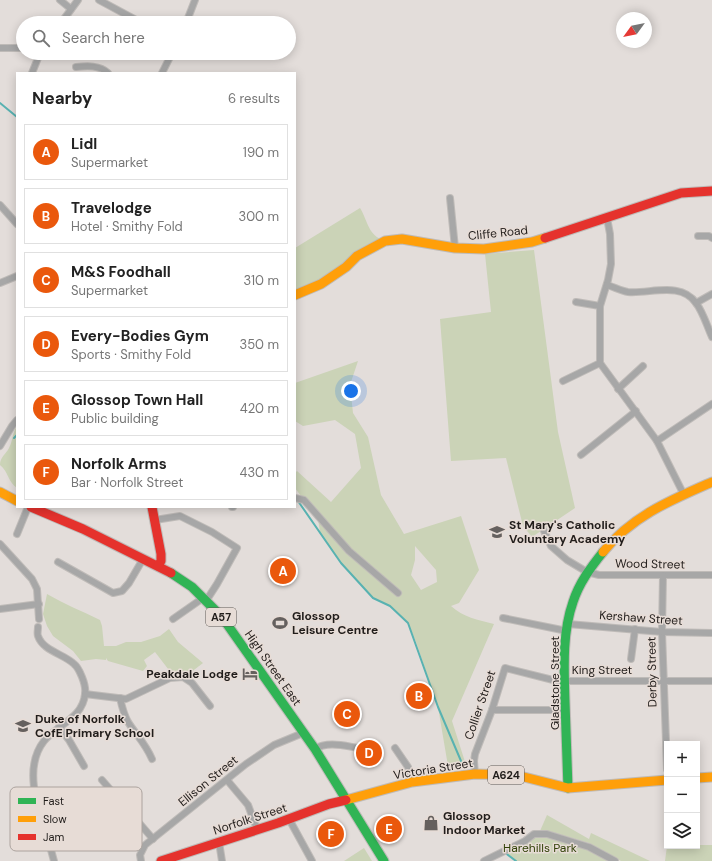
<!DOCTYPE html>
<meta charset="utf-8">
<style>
:root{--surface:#fff;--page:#f6f6f6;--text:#222;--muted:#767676;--line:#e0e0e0;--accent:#ea580c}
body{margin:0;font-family:"DM Sans",sans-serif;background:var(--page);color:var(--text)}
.controls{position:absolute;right:12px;bottom:12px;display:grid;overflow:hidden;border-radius:0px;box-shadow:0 2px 10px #0003}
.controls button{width:36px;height:36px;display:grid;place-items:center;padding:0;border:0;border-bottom:1px solid var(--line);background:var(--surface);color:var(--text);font:20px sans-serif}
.compass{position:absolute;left:616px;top:12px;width:36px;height:36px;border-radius:50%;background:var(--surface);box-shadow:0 2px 10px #0003;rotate:237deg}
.you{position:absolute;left:351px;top:391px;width:14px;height:14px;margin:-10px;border:3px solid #fff;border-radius:50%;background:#1a73e8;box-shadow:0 0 0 6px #1a73e833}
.badge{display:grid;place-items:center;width:26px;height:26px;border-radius:50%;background:var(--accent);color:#fff;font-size:13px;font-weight:700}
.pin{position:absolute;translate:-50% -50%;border:2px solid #fff;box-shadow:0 1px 4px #0006}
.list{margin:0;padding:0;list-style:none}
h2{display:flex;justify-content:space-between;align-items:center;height:52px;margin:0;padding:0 16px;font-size:17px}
h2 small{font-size:13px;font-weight:400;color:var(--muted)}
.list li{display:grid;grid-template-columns:26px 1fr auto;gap:12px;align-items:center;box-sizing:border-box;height:56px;margin:0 8px 8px;padding:0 8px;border:1px solid var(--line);border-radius:0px}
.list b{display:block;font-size:15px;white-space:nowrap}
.list p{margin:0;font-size:13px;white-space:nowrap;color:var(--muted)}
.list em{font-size:13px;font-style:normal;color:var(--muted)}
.icon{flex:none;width:22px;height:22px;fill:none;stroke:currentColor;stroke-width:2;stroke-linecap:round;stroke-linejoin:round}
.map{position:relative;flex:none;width:712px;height:861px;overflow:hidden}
.search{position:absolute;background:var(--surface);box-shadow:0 2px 10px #0003;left:16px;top:16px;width:280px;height:44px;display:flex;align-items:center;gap:10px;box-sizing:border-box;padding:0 14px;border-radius:22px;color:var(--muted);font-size:15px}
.panel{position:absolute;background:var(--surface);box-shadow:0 2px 10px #0003;left:16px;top:72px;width:280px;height:436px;border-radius:0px}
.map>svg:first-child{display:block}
.green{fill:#cbd3b7;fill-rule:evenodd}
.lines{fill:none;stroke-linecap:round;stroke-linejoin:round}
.stream{stroke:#58b2b1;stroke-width:2}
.street-casing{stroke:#bfbbb8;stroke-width:8}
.fast-casing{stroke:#bfbbb8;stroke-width:11}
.slow-casing{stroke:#bfbbb8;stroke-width:11}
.jam-casing{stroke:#bfbbb8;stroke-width:11}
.street{stroke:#a7a7a7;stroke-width:6}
.fast{stroke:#30b455;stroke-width:9}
.slow{stroke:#ff9f0a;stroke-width:9}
.jam{stroke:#e5322d;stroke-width:9}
.labels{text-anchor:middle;stroke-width:3;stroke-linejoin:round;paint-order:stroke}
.shield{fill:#e7dcd6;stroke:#5c5653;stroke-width:1}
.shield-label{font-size:11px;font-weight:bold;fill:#211d1b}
.street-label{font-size:12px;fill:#211d1b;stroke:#e7dcd6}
.poi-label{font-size:12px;font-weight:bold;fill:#211d1b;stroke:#e7dcd6;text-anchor:start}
.park-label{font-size:12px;fill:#324209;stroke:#e7dcd6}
.key{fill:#e7dcd6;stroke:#aca39e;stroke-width:1}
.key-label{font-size:11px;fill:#211d1b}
</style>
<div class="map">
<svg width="712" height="861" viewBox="0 0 712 861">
<rect width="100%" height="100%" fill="#e3ddda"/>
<!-- green -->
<g class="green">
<path d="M360,208c7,11 8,26 21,31l-53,37 -33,16v-44z"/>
<polygon points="534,250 558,432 575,508 532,537 523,526 506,458 451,461 440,319 491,312 485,254"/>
<path d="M358,361l-8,24 3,28 15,24 13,58 23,39 57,-18 18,54 -20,33 -8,3c12,11 27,14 43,18l-42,97 14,44 -18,1 -10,-59 -22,-65 -8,-19 -18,-17 -17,-8 -32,-35 -21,-31 -2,-13 -23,-31v-15l2,-2 34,31 30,-34 -6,-34 -20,-14 -32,6 -8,-5v-38zM415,546l21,24 1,12 -16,8 -10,-15 4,-15z"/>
<path d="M17,426v62c-9,-6 -9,-17 -17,-23 0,-8 6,-11 9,-17 4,-7 3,-15 8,-22z"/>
<path d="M47,594c17,10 35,17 53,26l2,6 2,20h12l10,-4h15l19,-6 9,-7 9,13 25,21 -13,10 -11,-1 -7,2 -17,-22 -11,8 3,6 -4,5 -35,-10 -2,-3v2l-10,-1 -15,2 -8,-10 -20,-15 -6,-10 -4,-12z"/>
<polygon points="547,815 589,839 591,833 650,861 621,861 589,843 549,831 540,831"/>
<polygon points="534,834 559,837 615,861 516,861 503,851"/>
<polygon points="697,845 712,845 712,861 665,861 667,846 697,846"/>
<polygon points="364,848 372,861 344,861"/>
</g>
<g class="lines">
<!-- stream -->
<g class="stream">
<polyline points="0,103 17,117"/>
<polyline points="14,438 17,435"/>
<polyline points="298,501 341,563 373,598 390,606 408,623 438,707 461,761"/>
<polyline points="504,852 516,861"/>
</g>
<!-- street casing -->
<g class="street-casing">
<g id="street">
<polyline points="60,0 71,9"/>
<polyline points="99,0 138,21 144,23"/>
<polyline points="61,23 78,0"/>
<polyline points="185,23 188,18 195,0"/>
<polyline points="0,48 23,48"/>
<path d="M76,67c11,-1 24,-2 32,6"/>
<polyline points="32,73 40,53"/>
<polyline points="162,73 172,53"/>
<polyline points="450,198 455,248"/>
<polyline points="0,205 17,224"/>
<polyline points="607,218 610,234 611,264 608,280 600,306 600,363 657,441 684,495"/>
<polyline points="698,236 709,236 712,238"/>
<polyline points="0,283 17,276"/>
<path d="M607,285c7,2 14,6 21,7 22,2 53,-11 68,11 7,9 11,23 16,34"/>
<polyline points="576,302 600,306"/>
<polyline points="696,303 712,294"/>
<polyline points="563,381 600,363"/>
<polyline points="618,389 643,366"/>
<polyline points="657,441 712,404"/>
<polyline points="0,446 12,426 17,420"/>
<polyline points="581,455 636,411"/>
<polyline points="295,498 304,500 349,551 398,593"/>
<polyline points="232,507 233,507"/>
<polyline points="155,520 180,516 212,532 237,548 217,584 206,601"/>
<polyline points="544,531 551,546 567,560 587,572 599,575 712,575"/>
<polyline points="17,534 28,507"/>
<polyline points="0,544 32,579 37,589 39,619"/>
<polyline points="58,562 113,593 122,591 129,583 143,559"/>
<polyline points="663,575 662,632 667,769"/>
<polyline points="0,609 39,604"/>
<polyline points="503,618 567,631"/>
<polyline points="173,619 203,598"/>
<polyline points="568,624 662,632 712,633"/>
<path d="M38,627c0,3 -1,7 0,9 5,15 26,18 36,28 4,3 6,8 8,13 2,5 4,11 3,17 -2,24 -28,31 -41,47 -11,14 -12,30 -10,46l20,74"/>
<polyline points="631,659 635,629"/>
<polyline points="565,681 712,681"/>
<polyline points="85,694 126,699 170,678 183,677 192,683 210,706"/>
<path d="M120,698c2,9 4,17 8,24 9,14 17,21 24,37"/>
<polyline points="492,710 565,710"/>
<polyline points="59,727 69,740 84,766"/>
<polyline points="395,748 408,767 412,782"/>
<path d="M315,749c12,-8 30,-3 44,-1"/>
<polyline points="475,774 474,761 475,754 492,710 505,668 565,683"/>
<polyline points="102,780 153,839"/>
<polyline points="227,780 248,805 257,829"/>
<polyline points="289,819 312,861"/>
<polyline points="219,842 222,861"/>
<polyline points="141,861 140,855 145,845 246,764 274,745 303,733"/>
<polyline points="484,861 525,841 534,834 547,834 589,847 615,861"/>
</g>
</g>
<!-- fast casing -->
<g class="fast-casing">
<g id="fast">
<polyline points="171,573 192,587 222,617 315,749 384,861"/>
<path d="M568,788c-1,-29 -2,-57 -3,-86 -1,-33 -3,-69 8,-100 6,-19 18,-35 30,-50"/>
</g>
</g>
<!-- slow casing -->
<g class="slow-casing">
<g id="slow">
<polyline points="295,295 321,284 346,267 357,256 385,241 402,239 455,248 484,249 532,242 545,238"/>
<polyline points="0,492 17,501"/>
<path d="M603,552c29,-36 68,-52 109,-70"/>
<polyline points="697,778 712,777"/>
<polyline points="346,800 412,782 475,774 516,775 568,788 667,780"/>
</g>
</g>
<!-- jam casing -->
<g class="jam-casing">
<g id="jam">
<polyline points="545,238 681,193 712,191"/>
<polyline points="31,507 83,529 171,573"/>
<polyline points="152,507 161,554 161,561 158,566"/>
<polyline points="161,861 278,823 329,804 346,800"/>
</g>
</g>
<!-- street -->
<use href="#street" class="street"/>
<!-- fast -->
<use href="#fast" class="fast"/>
<!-- slow -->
<use href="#slow" class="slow"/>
<!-- jam -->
<use href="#jam" class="jam"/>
</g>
<!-- icons -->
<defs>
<g id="school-bare" transform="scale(1.2)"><path d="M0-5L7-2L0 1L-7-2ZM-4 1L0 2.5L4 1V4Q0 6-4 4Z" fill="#65605e" stroke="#e7dcd6" stroke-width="2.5" paint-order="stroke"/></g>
<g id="stadium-bare" transform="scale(1.2)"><path d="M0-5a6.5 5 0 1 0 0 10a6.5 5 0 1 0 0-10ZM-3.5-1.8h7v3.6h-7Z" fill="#65605e" stroke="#e7dcd6" stroke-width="2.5" paint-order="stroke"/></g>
<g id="hotel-bare" transform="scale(1.2)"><path d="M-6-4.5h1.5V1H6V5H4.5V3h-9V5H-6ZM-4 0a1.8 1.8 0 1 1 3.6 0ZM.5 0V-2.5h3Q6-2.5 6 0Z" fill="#65605e" stroke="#e7dcd6" stroke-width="2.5" paint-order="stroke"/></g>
<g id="shop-bare" transform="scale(1.2)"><path d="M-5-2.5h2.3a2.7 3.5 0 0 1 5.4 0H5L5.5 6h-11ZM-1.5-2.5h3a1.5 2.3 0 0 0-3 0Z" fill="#65605e" stroke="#e7dcd6" stroke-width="2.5" paint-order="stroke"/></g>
</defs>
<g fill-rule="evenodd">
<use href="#school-bare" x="497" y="532"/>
<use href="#stadium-bare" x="280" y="623"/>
<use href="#hotel-bare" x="250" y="674"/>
<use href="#school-bare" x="23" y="726"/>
<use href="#shop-bare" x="431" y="823"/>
</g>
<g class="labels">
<!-- shield labels -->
<g class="shield">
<rect x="206" y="608" width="30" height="18" rx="3"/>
<rect x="488" y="766" width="36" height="18" rx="3"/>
</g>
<g class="shield-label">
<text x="221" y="621">A57</text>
<text x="506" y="779">A624</text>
</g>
<!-- street labels -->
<g class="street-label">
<text transform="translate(498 233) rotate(-6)" y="4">Cliffe Road</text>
<text transform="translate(650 564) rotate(1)" y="4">Wood Street</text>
<text transform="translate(641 618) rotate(4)" y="4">Kershaw Street</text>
<text transform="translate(273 668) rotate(55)" y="4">High Street East</text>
<text x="602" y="674">King Street</text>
<text transform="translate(652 672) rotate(-91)" y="4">Derby Street</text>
<text transform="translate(555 683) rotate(-90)" y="4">Gladstone Street</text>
<text transform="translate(480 705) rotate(-71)" y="4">Collier Street</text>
<text transform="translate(433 769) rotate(-9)" y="4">Victoria Street</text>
<text transform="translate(208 781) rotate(-39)" y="4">Ellison Street</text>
<text transform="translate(250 819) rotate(-18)" y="4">Norfolk Street</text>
</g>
<!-- poi labels -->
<g class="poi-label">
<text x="509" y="529">St Mary's Catholic<tspan x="509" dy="14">Voluntary Academy</tspan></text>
<text x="292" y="620">Glossop<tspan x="292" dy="14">Leisure Centre</tspan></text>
<text x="238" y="678" text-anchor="end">Peakdale Lodge</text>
<text x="35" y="723">Duke of Norfolk<tspan x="35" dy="14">CofE Primary School</tspan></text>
<text x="443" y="820">Glossop<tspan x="443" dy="14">Indoor Market</tspan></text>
</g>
<!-- park labels -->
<g class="park-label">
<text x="540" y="852">Harehills Park</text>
</g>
</g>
<!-- legend -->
<rect x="10" y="787" width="132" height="64" rx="6" class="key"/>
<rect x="18" y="798" width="18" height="6" fill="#30b455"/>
<rect x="18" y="816" width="18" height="6" fill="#ff9f0a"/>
<rect x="18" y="834" width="18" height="6" fill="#e5322d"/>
<g class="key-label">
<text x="43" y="805">Fast</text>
<text x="43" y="823">Slow</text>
<text x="43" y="841">Jam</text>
</g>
</svg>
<div class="controls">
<button>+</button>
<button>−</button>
<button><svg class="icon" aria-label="layers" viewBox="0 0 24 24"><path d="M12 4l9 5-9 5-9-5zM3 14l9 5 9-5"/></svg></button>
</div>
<svg class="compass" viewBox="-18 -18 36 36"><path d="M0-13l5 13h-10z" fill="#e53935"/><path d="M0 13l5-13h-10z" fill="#767676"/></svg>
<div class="you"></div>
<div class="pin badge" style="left:283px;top:571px">A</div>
<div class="pin badge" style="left:419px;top:696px">B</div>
<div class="pin badge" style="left:347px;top:714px">C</div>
<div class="pin badge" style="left:369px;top:753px">D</div>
<div class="pin badge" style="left:389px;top:829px">E</div>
<div class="pin badge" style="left:331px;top:834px">F</div>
<div class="search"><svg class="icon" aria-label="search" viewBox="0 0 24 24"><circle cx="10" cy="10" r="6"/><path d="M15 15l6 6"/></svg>Search here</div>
<section class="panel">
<h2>Nearby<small>6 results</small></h2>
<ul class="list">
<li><span class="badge">A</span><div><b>Lidl</b><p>Supermarket</p></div><em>190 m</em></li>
<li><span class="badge">B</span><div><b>Travelodge</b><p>Hotel · Smithy Fold</p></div><em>300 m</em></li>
<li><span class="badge">C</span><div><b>M&amp;S Foodhall</b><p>Supermarket</p></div><em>310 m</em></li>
<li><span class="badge">D</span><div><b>Every-Bodies Gym</b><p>Sports · Smithy Fold</p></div><em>350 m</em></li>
<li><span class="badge">E</span><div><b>Glossop Town Hall</b><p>Public building</p></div><em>420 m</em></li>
<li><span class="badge">F</span><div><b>Norfolk Arms</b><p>Bar · Norfolk Street</p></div><em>430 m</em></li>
</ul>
</section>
</div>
